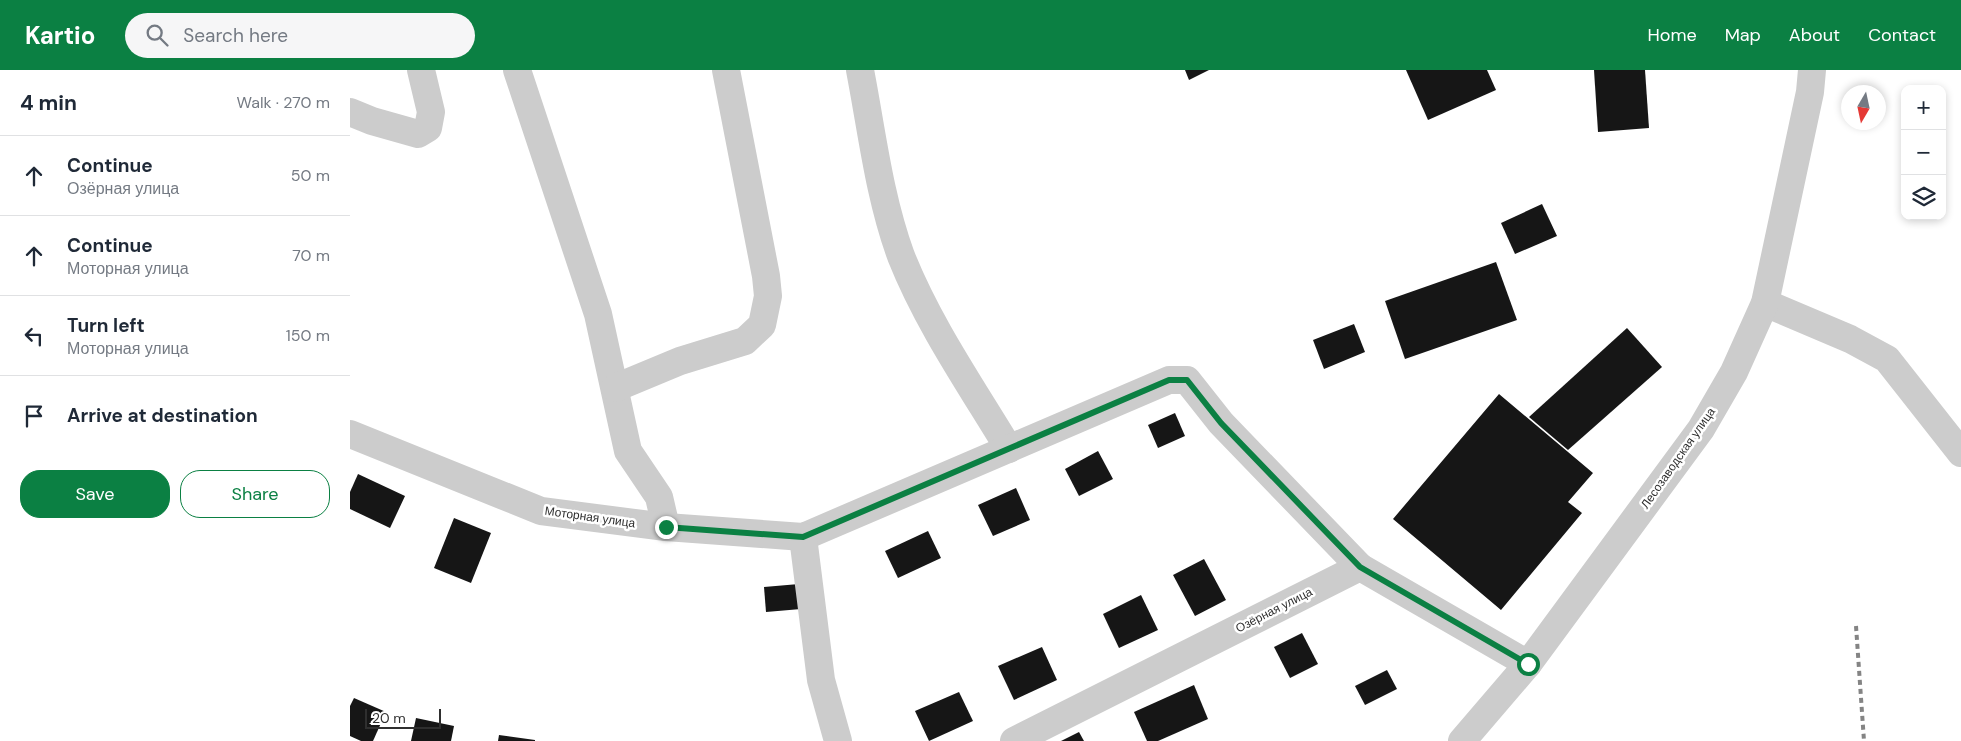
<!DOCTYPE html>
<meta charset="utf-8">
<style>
:root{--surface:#fff;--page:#f6f6f7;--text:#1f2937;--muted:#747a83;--line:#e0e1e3;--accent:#0b8043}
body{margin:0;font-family:"DM Sans",sans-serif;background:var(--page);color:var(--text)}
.controls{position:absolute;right:15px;top:15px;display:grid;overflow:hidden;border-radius:10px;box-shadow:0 2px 8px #0003}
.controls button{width:45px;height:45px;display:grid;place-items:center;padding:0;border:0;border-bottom:1px solid var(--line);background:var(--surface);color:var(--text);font:25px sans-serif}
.compass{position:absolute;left:1491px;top:15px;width:45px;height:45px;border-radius:50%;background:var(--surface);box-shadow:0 2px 8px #0003;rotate:189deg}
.scale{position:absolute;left:15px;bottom:12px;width:76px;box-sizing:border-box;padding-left:5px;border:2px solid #2f2f2f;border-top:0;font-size:14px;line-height:18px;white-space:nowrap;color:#2f2f2f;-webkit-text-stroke:4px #fff;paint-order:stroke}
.stop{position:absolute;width:15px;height:15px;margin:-11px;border:4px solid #0b8043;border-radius:50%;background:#fff}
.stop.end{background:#0b8043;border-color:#fff;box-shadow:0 1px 5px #0008}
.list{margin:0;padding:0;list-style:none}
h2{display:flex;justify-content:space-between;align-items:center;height:65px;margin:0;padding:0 20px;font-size:21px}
h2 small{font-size:16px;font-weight:400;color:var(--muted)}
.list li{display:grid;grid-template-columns:32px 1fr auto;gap:15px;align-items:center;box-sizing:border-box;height:80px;padding:0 20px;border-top:1px solid var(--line)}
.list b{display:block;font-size:19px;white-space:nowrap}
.list p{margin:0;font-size:16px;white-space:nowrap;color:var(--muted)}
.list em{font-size:16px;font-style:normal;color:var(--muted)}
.actions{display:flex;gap:10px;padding:15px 20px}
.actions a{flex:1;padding:11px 0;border:1px solid var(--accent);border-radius:20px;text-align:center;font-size:18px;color:var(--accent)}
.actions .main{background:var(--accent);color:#fff}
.icon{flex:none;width:28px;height:28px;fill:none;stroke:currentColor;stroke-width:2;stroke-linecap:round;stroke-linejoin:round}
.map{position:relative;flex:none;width:1611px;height:671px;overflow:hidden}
header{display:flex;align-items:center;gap:30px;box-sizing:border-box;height:70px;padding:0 25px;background:var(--accent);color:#fff}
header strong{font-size:24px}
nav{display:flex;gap:28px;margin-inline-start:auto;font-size:18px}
.search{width:350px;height:45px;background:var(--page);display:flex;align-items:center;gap:12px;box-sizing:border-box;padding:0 18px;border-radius:28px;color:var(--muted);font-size:19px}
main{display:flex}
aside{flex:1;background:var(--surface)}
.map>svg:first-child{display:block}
.building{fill:#161616}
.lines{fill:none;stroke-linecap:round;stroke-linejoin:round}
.minor{stroke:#ccc;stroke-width:28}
.rail{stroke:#848484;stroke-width:4;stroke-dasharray:5 4;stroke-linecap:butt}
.route{stroke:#0b8043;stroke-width:6}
.labels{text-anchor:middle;stroke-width:5;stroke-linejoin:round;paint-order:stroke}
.street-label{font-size:12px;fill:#2f2f2f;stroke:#fff}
</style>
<header>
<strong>Kartio</strong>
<div class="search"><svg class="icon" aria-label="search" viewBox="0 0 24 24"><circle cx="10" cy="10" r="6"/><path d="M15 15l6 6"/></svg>Search here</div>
<nav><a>Home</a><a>Map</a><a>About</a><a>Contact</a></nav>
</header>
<main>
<aside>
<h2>4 min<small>Walk · 270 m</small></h2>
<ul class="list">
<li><svg class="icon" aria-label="ahead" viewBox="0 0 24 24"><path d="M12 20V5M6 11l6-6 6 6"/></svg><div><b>Continue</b><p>Озёрная улица</p></div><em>50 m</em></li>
<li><svg class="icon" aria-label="ahead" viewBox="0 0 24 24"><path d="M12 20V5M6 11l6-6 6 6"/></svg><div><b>Continue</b><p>Моторная улица</p></div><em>70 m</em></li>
<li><svg class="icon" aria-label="left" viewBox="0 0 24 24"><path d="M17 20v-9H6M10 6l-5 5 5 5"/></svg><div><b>Turn left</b><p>Моторная улица</p></div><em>150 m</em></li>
<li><svg class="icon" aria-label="arrive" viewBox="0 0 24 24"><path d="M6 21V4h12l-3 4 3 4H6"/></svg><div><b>Arrive at destination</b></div></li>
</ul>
<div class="actions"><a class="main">Save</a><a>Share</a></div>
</aside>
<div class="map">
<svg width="1611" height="671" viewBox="0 0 1611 671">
<rect width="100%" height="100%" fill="#fff"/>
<!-- building -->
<g class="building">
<polygon points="835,0 859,0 839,10"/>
<polygon points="1056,0 1137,0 1146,20 1078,50"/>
<polygon points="1244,0 1295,0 1299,58 1248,62"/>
<polygon points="1192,134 1207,166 1165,184 1151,153"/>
<polygon points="1146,192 1167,250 1055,289 1035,231"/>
<polygon points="1004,254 1015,282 974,299 963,270"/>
<polygon points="1277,258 1312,297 1218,380 1179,347"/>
<polygon points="1149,324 1243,403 1218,432 1232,443 1151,540 1043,449"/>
<polygon points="825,343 835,366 808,378 798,355"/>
<polygon points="748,381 763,409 729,426 715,399"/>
<polygon points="8,404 55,426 40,458 0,439 0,422"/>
<polygon points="666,418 680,450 643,466 628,435"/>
<polygon points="104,448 141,463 121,513 84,498"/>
<polygon points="578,461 591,488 548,508 535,481"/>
<polygon points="854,489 876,530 845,546 823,505"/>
<polygon points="449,514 451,539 416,542 414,517"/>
<polygon points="791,525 808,560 769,578 753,544"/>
<polygon points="952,563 968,594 940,608 924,577"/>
<polygon points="692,577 707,610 664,630 648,596"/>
<polygon points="1037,600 1047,619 1015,635 1005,616"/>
<polygon points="844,615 858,649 808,671 797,671 784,642"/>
<polygon points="609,622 623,651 579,671 565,641"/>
<polygon points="4,628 36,642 23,671 11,671 0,666 0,636"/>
<polygon points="66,648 104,656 101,671 61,671"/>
<polygon points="729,662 734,671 711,671"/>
<polygon points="149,665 185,670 185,671 148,671"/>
</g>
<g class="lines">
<!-- minor -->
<g class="minor">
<polyline points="167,0 248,244 278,381 309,427 316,457"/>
<path d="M510,0c12,62 19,126 41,186 27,68 70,130 108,193"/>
<polyline points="0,42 22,51 68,64 78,58 81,42 71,0"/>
<polyline points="1415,233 1500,269 1537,289 1611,383"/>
<polyline points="265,318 330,291 395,271 412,255 418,226 416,206 376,0"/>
<polyline points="0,364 191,441 316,457 453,467 819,310 837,310 871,353 1010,497"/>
<polyline points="453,467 471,610 488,671"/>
<polyline points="664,671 1010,497 1178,594"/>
<polyline points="1112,671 1178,594 1351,359 1384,302 1415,233 1460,22 1462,0"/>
</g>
<!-- rail -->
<polyline class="rail" points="1506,556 1514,671"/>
</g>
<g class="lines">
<!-- route -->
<polyline class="route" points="316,457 453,467 819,310 837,310 871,353 1010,497 1178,594"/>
</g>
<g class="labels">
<!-- street labels -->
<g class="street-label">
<text transform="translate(1328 388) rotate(-55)" y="4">Лесозаводская улица</text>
<text transform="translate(240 447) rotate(8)" y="4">Моторная улица</text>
<text transform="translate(924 540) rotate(-27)" y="4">Озёрная улица</text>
</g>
</g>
</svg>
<div class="controls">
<button>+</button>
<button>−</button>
<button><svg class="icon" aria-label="layers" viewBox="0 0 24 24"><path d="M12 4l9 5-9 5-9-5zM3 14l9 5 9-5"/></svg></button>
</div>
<svg class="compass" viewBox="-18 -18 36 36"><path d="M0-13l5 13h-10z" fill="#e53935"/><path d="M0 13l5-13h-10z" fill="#747a83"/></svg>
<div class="scale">20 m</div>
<div class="stop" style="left:1178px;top:594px"></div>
<div class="stop end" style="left:316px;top:457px"></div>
</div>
</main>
